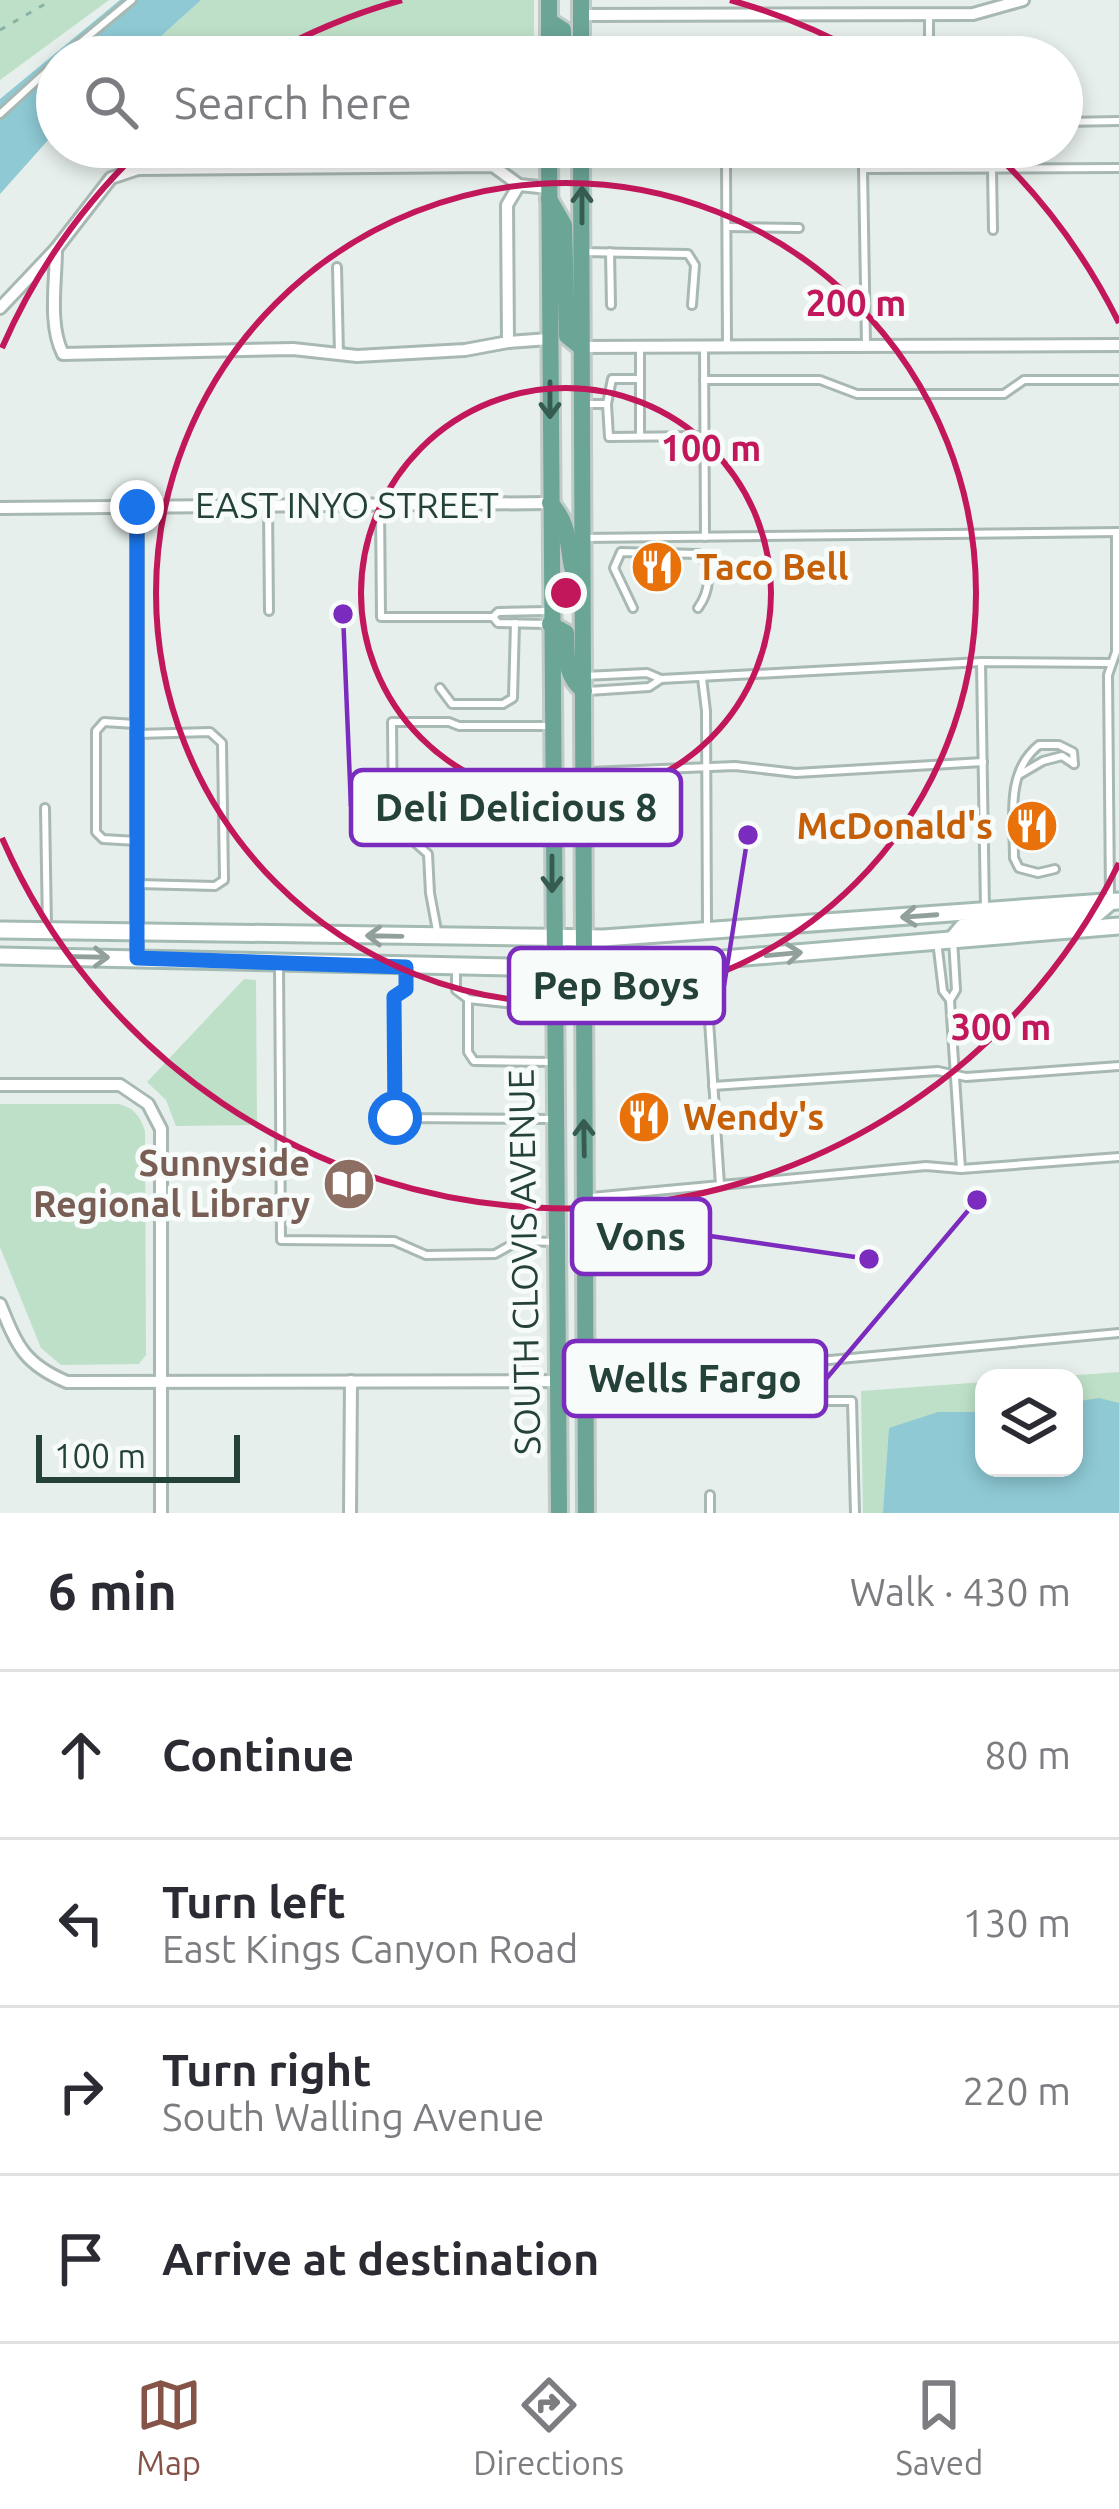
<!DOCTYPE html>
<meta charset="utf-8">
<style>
:root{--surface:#fff;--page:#f7f7f7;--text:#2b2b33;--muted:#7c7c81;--line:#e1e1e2;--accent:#855347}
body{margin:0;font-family:Ubuntu,sans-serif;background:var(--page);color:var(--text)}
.controls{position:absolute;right:36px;bottom:36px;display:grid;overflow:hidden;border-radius:24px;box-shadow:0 6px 18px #0003}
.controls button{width:108px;height:108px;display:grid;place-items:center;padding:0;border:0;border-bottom:3px solid var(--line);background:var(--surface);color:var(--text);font:60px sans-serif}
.scale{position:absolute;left:36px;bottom:30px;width:204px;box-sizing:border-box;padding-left:12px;border:6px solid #24423a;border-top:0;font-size:33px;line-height:42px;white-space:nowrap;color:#24423a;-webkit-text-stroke:9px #f7fbf9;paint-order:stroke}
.stop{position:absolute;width:36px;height:36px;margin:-27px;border:9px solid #1a73e8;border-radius:50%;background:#fff}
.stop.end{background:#1a73e8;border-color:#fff;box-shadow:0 3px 12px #0008}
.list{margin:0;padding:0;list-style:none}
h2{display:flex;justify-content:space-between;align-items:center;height:156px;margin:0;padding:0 48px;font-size:51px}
h2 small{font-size:39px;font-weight:400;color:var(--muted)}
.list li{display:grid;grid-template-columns:78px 1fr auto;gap:36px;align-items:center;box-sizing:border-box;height:168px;padding:0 48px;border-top:3px solid var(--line)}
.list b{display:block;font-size:45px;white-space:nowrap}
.list p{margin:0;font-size:39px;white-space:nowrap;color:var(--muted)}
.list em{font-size:39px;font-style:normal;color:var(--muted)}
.icon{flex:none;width:66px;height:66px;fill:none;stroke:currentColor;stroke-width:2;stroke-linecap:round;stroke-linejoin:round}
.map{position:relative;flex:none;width:1119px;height:1513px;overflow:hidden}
.search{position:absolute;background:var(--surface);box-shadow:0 6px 18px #0003;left:36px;right:36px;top:36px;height:132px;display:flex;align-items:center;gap:30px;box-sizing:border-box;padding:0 42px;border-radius:66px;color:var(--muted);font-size:45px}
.sheet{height:828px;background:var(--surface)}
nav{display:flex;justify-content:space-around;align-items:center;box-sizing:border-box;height:168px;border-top:3px solid var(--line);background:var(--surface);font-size:33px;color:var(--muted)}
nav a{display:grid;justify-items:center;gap:6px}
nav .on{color:var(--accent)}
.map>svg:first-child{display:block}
.green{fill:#bfe0c8}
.water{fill:#8ec9d4}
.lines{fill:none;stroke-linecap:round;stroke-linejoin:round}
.service-casing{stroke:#a8b8b2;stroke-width:12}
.minor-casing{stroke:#a8b8b2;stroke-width:16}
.secondary-casing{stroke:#a4bbb3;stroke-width:21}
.primary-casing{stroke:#c2cac8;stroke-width:22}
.path{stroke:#86b3a5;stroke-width:3;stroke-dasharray:6 9;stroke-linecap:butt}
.service{stroke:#fff;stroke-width:6}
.minor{stroke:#fff;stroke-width:10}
.secondary{stroke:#fff;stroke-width:15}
.primary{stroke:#6aa596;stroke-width:16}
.oneway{stroke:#365b51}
.oneway2{stroke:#92a09c}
.route{stroke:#1a73e8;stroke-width:15}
.ring{fill:none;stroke:#c2185b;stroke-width:6}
.labels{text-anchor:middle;stroke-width:10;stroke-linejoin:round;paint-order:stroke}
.street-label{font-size:36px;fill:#24423a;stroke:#f7fbf9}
.food-label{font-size:36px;font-weight:bold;fill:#c56008;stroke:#f7fbf9;text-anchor:start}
.education-label{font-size:36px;font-weight:bold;fill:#785e54;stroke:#f7fbf9;text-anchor:end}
.centre{fill:#c2185b;stroke:#f7fbf9;stroke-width:6}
.ring-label{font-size:36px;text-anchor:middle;font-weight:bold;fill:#c2185b;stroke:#f7fbf9;stroke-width:10;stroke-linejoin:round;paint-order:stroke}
.leader{fill:none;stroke:#7b2cbf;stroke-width:4.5}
.callout-dot{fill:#7b2cbf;stroke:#f7fbf9;stroke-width:4.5}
.callout{fill:#f7fbf9;stroke:#7b2cbf;stroke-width:4.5}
.callout-label{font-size:39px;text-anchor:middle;font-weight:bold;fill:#24423a}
</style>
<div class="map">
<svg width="1119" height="1513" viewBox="0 0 1119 1513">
<rect width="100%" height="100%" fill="#e6efeb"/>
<!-- green -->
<g class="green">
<polygon points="0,0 109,0 0,80"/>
<polygon points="201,0 534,0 534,57 138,57"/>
<polygon points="244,979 256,980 257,1125 176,1126 166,1100 147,1082"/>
<path d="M0,1104h119c15,4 21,12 26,27l1,224 -7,9 -78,1 -20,-17 -41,-101z"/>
<polygon points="1119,1372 1119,1513 863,1513 861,1391 984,1382 984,1468 1074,1468 1074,1378 1038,1378"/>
</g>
<!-- water -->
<g class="water">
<polygon points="120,0 201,0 138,57 57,57 57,130 0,194 0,99"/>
<polygon points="1099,1398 1119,1403 1119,1513 883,1513 889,1428 938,1412 984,1412 984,1468 1074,1468 1074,1402"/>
</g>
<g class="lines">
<!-- service casing -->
<g class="service-casing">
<g id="service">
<polyline points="63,57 132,0"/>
<polyline points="929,57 929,14"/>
<polyline points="0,114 57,62"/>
<polyline points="1062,122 1119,121"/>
<polyline points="726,164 727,346"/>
<polyline points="992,169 993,230"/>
<polyline points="727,227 799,228"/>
<polyline points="583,252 688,254 695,265 692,305"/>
<polyline points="610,252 611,305"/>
<polyline points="337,267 339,354"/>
<polyline points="866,345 863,169 1119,168"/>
<polyline points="704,348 705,537"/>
<polyline points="704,380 820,380 857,394 1004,394 1024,380 1119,380"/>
<polyline points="586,404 607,404 609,437 703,436"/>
<polyline points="607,404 612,379 640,379"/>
<polyline points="640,436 640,346"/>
<polyline points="380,505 381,617 493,617"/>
<polyline points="268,506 269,611"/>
<polyline points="583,538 1119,532"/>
<path d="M633,608l-19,-40 7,-16 77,2c16,13 11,39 0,54"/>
<polyline points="547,611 498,612 493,617 498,623 547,624"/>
<polyline points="981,662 985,910"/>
<polyline points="584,676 647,673 661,679 649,687 588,691"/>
<polyline points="702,678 706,711 707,926"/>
<polyline points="661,679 981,662 1111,663"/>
<polyline points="440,688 452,704 503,704 513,698 515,623"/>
<polyline points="135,724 104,722 96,731 96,832 103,839 137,841"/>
<polyline points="137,734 210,732 222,743 224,880 215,886 137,884"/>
<polyline points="589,772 735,766 796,773 983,762"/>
<polyline points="1019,775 1043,761 1062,756 1074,764"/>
<polyline points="45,808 47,928"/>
<path d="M1055,869l-17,4 -19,-5 -5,-10c0,-39 -9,-86 25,-113h20l14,7 1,12"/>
<polyline points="1110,898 1108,675 1116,652 1116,532"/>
<polyline points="438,936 430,893 428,854 393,823 392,722 449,722 459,726 548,726"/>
<polyline points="937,941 943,991 950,1000 961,1169"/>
<polyline points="705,961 720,1185"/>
<polyline points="279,965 281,1240 394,1241 426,1255 495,1254 518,1241 556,1242"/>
<polyline points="407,967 406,989 394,997 395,1118 553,1119"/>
<polyline points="456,968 456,990 468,999 468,1052 474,1061 555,1062"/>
<polyline points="468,999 554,1008"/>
<polyline points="950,1000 956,990 953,939"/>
<polyline points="713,1086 938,1071 966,1077 1119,1066"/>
<polyline points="591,1197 926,1166 961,1169 1119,1157"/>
<polyline points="589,1381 716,1379 754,1367 1119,1333"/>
<polyline points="589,1401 852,1401 855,1513"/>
<polyline points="710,1495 710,1513"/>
</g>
</g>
<!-- minor casing -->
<g class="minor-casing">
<g id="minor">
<polyline points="581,15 973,14 1023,0"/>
<path d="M56,249c0,32 -8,76 7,105l230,-5 64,7 108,-6 43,-8 -1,-137 12,-20"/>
<polyline points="0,308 56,249 111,178 138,169 493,166 519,185 549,188"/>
<polyline points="508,342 549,339"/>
<polyline points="581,347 1119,345"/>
<polyline points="137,507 137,958"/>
<polyline points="0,508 550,503"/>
<polyline points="0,1085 120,1085 148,1104 161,1129 161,1513"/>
<path d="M0,1304c17,42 24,60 67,78l519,-1"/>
<polyline points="350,1513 351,1381"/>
</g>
</g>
<!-- secondary casing -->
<g class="secondary-casing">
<g id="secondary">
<polyline points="0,930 603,938 1119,901"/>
<polyline points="953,939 963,927 1096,914 1110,902"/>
<polyline points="0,956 602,969 1119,926"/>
</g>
</g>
<!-- primary casing -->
<g class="primary-casing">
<g id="primary">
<polyline points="549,0 549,57"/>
<polyline points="581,0 581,57"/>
<polyline points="549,21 563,30 564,57"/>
<polyline points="549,147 559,1513"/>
<polyline points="581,147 586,1513"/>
<polyline points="549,199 564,225 567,336 581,347"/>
<path d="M550,503c27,27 12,55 31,87"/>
<path d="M550,624l16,9c1,23 -2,43 18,58"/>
</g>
</g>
<!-- path -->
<polyline class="path" points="0,30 52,0"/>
<!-- service -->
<use href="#service" class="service"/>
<!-- minor -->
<use href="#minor" class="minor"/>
<!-- secondary -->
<use href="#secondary" class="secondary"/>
<!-- primary -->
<use href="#primary" class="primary"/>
</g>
<!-- one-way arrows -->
<defs><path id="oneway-shaft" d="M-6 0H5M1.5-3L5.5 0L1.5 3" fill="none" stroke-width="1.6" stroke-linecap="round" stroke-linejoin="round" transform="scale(3)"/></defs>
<g class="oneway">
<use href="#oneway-shaft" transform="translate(582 205) rotate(-90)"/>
<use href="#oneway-shaft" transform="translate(550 400) rotate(90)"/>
<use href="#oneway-shaft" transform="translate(552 874) rotate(90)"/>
<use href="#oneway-shaft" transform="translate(584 1138) rotate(-91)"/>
</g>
<g class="oneway2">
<use href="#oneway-shaft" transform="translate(919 916) rotate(176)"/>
<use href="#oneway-shaft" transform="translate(384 936) rotate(-179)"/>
<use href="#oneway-shaft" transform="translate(784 954) rotate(-5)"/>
<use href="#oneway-shaft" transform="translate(91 957) rotate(1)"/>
</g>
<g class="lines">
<!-- route -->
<polyline class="route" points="137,507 137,958 406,967 406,989 394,997 395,1118"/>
</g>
<!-- distance rings -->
<g class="ring">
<circle cx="566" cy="593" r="205"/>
<circle cx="566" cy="593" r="410"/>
<path d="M1119 863A615 615 0 0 1 2 838M2 348A615 615 0 0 1 139 151M268 55A615 615 0 0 1 402 0M730 0A615 615 0 0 1 864 55M993 151A615 615 0 0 1 1119 323"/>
</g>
<!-- icons -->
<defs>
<g id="restaurant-disc" transform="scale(2.7)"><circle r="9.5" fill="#e8710a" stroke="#f7fbf9"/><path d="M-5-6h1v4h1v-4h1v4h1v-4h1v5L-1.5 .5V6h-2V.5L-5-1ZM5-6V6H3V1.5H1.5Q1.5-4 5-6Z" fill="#fff"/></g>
<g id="library-disc" transform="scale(2.7)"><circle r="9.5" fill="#8d6e63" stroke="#f7fbf9"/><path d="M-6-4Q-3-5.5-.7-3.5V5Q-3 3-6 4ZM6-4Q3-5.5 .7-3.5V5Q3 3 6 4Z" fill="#fff"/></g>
</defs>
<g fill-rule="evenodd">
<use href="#restaurant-disc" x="657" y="567"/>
<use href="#restaurant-disc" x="1032" y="826"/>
<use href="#restaurant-disc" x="644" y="1117"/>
<use href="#library-disc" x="349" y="1184"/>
</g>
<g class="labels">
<!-- street labels -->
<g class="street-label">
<text x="347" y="518">EAST INYO STREET</text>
<text transform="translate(524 1262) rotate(-91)" y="13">SOUTH CLOVIS AVENUE</text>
</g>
<!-- food labels -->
<g class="food-label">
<text x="696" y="580">Taco Bell</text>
<text x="993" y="839" text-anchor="end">McDonald's</text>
<text x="683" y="1130">Wendy's</text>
</g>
<!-- education labels -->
<g class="education-label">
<text x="310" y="1176">Sunnyside<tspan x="310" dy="41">Regional Library</tspan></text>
</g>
</g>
<circle cx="566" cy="593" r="18" class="centre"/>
<g class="ring-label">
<text x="856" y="316">200 m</text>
<text x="711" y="461">100 m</text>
<text x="1001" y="1040">300 m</text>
</g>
<!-- callouts -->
<path class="leader" d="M343 614L351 807M748 835L724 986M869 1259L710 1236M977 1200L826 1379"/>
<g class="callout-dot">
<circle cx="343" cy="614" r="12"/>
<circle cx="748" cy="835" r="12"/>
<circle cx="869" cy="1259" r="12"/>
<circle cx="977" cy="1200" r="12"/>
</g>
<g class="callout">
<rect x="351" y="770" width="330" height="75" rx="12"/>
<rect x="509" y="948" width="215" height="75" rx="12"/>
<rect x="572" y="1199" width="138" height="75" rx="12"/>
<rect x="564" y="1341" width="262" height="75" rx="12"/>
</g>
<g class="callout-label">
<text x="516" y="821">Deli Delicious 8</text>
<text x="616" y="999">Pep Boys</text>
<text x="641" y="1250">Vons</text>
<text x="695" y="1392">Wells Fargo</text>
</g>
</svg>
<div class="controls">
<button><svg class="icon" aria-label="layers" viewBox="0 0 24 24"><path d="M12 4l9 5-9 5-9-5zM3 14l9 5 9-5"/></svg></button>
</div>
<div class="scale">100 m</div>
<div class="stop" style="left:395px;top:1118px"></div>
<div class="stop end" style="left:137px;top:507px"></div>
<div class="search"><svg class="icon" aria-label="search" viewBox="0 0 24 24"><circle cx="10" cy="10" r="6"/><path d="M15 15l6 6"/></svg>Search here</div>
</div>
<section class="sheet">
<h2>6 min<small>Walk · 430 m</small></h2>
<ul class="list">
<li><svg class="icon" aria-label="ahead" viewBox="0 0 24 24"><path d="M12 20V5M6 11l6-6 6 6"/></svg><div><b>Continue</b></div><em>80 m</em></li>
<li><svg class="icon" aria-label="left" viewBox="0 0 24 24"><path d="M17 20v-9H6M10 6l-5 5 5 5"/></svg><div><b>Turn left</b><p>East Kings Canyon Road</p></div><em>130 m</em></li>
<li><svg class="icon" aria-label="right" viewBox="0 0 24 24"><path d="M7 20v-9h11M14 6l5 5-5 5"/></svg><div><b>Turn right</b><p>South Walling Avenue</p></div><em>220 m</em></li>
<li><svg class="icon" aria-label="arrive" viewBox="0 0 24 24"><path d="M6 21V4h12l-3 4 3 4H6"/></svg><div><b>Arrive at destination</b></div></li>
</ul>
</section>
<nav>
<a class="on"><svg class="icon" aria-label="map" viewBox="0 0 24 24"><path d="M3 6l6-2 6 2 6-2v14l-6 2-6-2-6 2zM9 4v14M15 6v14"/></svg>Map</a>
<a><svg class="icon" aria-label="directions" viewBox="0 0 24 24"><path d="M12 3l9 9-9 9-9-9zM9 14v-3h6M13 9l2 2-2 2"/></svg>Directions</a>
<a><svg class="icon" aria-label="saved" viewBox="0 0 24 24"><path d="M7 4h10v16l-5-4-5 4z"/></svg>Saved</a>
</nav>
